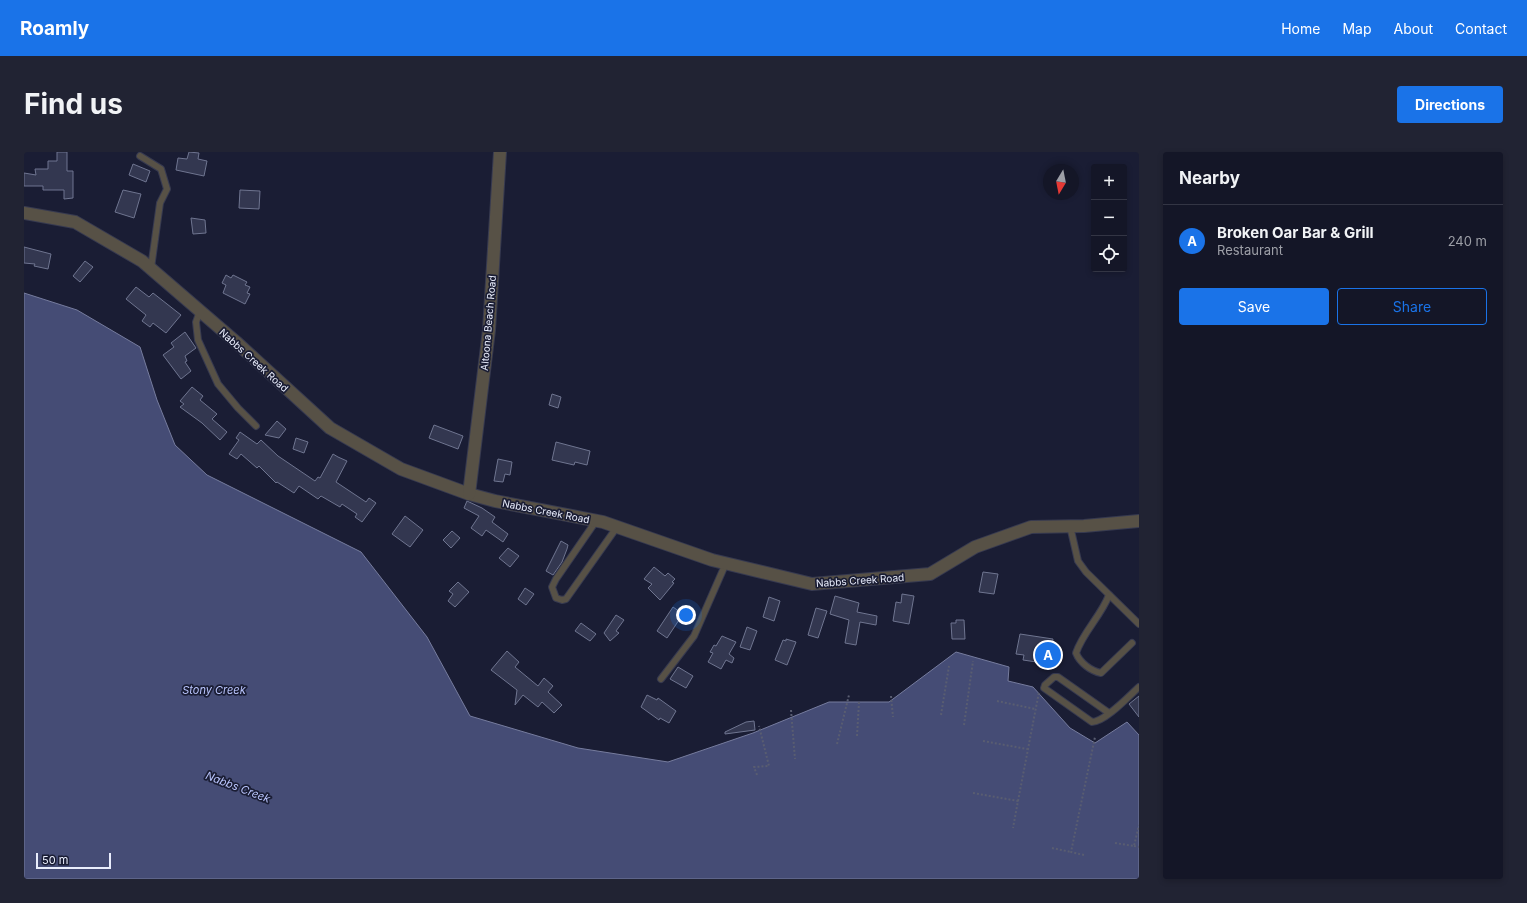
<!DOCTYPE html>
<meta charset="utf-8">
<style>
:root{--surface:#141627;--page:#212333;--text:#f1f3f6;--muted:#9d9fa7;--line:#333544;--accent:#1a73e8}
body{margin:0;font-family:Inter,sans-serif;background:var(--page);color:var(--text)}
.controls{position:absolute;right:12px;top:12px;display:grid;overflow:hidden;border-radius:4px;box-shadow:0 2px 6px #0003}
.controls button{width:36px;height:36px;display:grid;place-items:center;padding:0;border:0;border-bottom:1px solid var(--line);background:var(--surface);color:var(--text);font:20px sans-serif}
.compass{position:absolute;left:1019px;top:12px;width:36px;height:36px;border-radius:50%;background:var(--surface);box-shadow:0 2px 6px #0003;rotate:190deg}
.scale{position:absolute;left:12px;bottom:10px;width:75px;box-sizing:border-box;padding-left:4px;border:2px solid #e9edfc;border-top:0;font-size:11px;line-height:14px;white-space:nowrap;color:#e9edfc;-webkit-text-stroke:3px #1a1d34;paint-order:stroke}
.you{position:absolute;left:662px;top:463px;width:14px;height:14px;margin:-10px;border:3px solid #fff;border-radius:50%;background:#1a73e8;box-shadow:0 0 0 6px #1a73e833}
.badge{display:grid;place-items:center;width:26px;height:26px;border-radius:50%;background:var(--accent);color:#fff;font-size:13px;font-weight:700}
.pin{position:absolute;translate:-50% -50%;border:2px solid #fff;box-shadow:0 1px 4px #0006}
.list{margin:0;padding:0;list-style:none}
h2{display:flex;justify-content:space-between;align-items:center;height:52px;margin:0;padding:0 16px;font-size:17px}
h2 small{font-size:13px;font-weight:400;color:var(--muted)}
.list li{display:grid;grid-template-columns:26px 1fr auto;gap:12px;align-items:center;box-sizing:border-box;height:72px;padding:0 16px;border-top:1px solid var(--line)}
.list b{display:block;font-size:15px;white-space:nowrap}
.list p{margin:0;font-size:13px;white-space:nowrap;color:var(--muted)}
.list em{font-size:13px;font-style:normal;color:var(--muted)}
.actions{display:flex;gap:8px;padding:12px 16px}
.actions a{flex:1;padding:9px 0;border:1px solid var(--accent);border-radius:4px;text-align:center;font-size:14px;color:var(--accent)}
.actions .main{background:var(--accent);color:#fff}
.icon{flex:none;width:22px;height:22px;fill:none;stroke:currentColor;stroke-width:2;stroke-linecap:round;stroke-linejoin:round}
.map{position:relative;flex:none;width:1115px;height:727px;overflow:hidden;border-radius:4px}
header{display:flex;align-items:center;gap:24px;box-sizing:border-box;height:56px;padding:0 20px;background:var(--accent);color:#fff}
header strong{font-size:19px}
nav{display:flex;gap:22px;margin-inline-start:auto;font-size:14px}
.intro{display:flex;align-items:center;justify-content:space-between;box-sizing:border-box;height:96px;padding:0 24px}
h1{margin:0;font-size:28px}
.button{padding:10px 18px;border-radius:4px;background:var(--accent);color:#fff;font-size:14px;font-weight:700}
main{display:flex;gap:24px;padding:0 24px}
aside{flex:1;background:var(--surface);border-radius:4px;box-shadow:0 2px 6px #0003}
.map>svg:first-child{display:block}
.water{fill:#454c75;stroke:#767c9e}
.building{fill:#333750;stroke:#6f7590}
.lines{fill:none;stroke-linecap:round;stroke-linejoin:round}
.lane-casing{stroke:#373a50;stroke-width:8}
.street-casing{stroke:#373a50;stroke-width:14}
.path{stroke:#595d71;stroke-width:2;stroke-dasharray:2 2;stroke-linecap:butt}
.lane{stroke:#575146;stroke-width:6}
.street{stroke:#575146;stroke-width:12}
.labels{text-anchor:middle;stroke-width:3.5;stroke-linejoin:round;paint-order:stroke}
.street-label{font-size:10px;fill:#e9edfc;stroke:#1a1d34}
.water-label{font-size:11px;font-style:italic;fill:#b9c4fc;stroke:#1a1d34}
</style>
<header>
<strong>Roamly</strong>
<nav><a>Home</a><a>Map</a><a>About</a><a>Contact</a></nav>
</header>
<div class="intro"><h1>Find us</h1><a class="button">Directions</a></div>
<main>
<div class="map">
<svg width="1115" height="727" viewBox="0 0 1115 727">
<rect width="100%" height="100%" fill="#1a1d34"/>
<!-- water -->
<polygon class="water" points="0,141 53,158 116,195 133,248 151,293 183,323 337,400 403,485 446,564 554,596 644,610 729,581 805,550 865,550 932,500 985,515 984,529 1009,535 1046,576 1071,591 1103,570 1115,583 1115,727 0,727"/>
<!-- building -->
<g class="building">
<polygon points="33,0 43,0 43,19 49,19 49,46 40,47 40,38 19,38 19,34 0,34 0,21 12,23 11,17 24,17 24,9 33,9"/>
<polygon points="165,0 175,1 174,7 183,9 180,24 152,18 154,6 163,7"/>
<polygon points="109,12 126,19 122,30 105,23"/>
<polygon points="99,38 117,42 110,66 91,60"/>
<polygon points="216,38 236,39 235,57 215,56"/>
<polygon points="167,66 181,68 182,81 169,82"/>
<polygon points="0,95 27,102 24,117 10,114 11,112 0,111"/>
<polygon points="61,109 69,115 56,130 49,124"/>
<polygon points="202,123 207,126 209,123 223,130 221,133 226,135 223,141 226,142 221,152 199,141 202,133 198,131"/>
<polygon points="112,135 125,145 129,141 157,163 142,181 129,171 126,175 118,169 122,163 102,147"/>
<polygon points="161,180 172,196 161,204 163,209 161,210 167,219 157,227 139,203 150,195 147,191"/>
<polygon points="168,235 179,244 176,248 193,262 188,267 203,280 196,288 178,271 156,255 160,252 156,249"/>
<polygon points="528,242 537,245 534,256 525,253"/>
<polygon points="253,269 262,277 255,286 241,283"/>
<polygon points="410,273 439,284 434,297 405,286"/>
<polygon points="216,280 233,292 237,288 254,304 291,329 294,325 296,326 309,302 314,305 323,309 312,330 342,350 345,346 352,351 338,370 331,365 333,362 318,352 316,355 297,344 294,347 275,334 270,341 253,330 252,331 235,314 233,316 217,302 213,307 205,302 215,288 212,286"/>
<polygon points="272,286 284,290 280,301 269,297"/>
<polygon points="532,290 566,299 563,313 551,310 550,313 528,308"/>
<polygon points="474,307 488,310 486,323 481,322 479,330 470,329"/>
<polygon points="443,349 458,356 471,365 468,370 484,382 479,390 462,378 458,384 447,376 455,364 440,356"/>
<polygon points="381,364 399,378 386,395 368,382"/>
<polygon points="428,379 436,386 427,396 419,388"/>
<polygon points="537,389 544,393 543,397 538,410 529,423 522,419"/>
<polygon points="484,396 495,404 486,415 475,406"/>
<polygon points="630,415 641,424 644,421 651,427 648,430 650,431 636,448 624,436 628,432 620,427"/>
<polygon points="959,420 974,422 970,442 955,440"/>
<polygon points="434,430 445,440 431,455 424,449 429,442 425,439"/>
<polygon points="501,436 510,442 502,453 494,447"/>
<polygon points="878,442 890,444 885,472 869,469 872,450 877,451"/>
<polygon points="811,444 835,451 833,460 853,464 852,473 836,470 832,493 821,491 825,468 806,462"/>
<polygon points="745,445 756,449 750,469 739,465"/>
<polygon points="649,455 659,462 643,486 633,479"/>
<polygon points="792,456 803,459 794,486 784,483"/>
<polygon points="592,463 600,468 592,479 595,481 586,489 580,481"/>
<polygon points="932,468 940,468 941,487 928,487 927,471 932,471"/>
<polygon points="557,471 572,482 566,489 551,479"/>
<polygon points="723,475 733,479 726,498 716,495"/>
<polygon points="996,482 1029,487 1026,512 999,508 1000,503 992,502"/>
<polygon points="698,484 712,490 705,502 710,506 708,511 702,508 697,517 684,510 689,501 686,500 690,493 692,494"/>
<polygon points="762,487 772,490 763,513 751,508 759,488 762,489"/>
<polygon points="483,499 495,510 491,515 514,534 520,526 529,534 524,540 538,553 530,561 518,550 514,555 499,543 491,553 493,538 467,518"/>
<polygon points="654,515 669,524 662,536 646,527"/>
<polygon points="623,543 633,548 634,546 652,559 645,571 636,566 635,568 617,555"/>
<polygon points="1115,544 1115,565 1105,552"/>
<polygon points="730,569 731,578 701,582 701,580 722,570"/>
</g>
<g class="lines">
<!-- lane casing -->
<g class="lane-casing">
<g id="lane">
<polyline points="116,4 137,17 143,37 136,51 127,116"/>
<polyline points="176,159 172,170 174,188 194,232 214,256 232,274"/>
<polyline points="572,369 532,427 528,435 532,446 538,448 542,447 593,375"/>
<polyline points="1046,374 1054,409 1062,420 1115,472"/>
<path d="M1085,443c-8,21 -26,37 -33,58 4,10 15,18 25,20l31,-30"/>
<polyline points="637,527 670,484 702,411"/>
<path d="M1085,561l-51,-36h-4l-9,8 -1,3 48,34c13,0 37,-26 47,-35"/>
</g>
</g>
<!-- street casing -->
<g class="street-casing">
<g id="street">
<polyline points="0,61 51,70 118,109 212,190 306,276 377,317 445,342 471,349 579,370 688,408 788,432 906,422 951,395 1007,375 1060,374 1115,369"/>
<polyline points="445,342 465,178 476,0"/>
</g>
</g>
<!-- path -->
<g class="path">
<polyline points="867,544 869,565"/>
<polyline points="973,549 1011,557"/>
<polyline points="767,558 771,607"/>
<polyline points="917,563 925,514"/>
<polyline points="940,573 949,509"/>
<polyline points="833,584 835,550"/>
<polyline points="959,589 1003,597"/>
<polyline points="813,592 825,543"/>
<polyline points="733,623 730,615 745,614 735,574"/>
<polyline points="949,641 994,649 989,676"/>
<polyline points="994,649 1015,540"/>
<polyline points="1091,691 1110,694 1115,673"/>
<polyline points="1110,694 1115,695"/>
<polyline points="1028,696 1047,700"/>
<polyline points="1060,703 1047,700 1071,585"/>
</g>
<!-- lane -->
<use href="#lane" class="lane"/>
<!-- street -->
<use href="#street" class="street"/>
</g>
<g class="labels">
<!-- street labels -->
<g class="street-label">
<text transform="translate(464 171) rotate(-85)" y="4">Altoona Beach Road</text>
<text transform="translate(230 208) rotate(42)" y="4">Nabbs Creek Road</text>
<text transform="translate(522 359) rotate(11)" y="4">Nabbs Creek Road</text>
<text transform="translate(836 428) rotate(-4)" y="4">Nabbs Creek Road</text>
</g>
<!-- water labels -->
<g class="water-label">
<text x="190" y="542">Stony Creek</text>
<text transform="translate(214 635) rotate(21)" y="4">Nabbs Creek</text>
</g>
</g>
</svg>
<div class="controls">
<button>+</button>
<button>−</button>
<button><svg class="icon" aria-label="locate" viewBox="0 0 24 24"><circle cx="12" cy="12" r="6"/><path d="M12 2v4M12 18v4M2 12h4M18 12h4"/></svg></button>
</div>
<svg class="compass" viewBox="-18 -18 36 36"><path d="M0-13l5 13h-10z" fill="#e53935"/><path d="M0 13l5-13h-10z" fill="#9d9fa7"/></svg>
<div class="scale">50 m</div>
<div class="you"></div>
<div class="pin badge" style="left:1024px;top:503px">A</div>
</div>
<aside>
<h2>Nearby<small></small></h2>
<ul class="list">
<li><span class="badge">A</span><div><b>Broken Oar Bar &amp; Grill</b><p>Restaurant</p></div><em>240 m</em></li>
</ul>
<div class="actions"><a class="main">Save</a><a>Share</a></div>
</aside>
</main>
